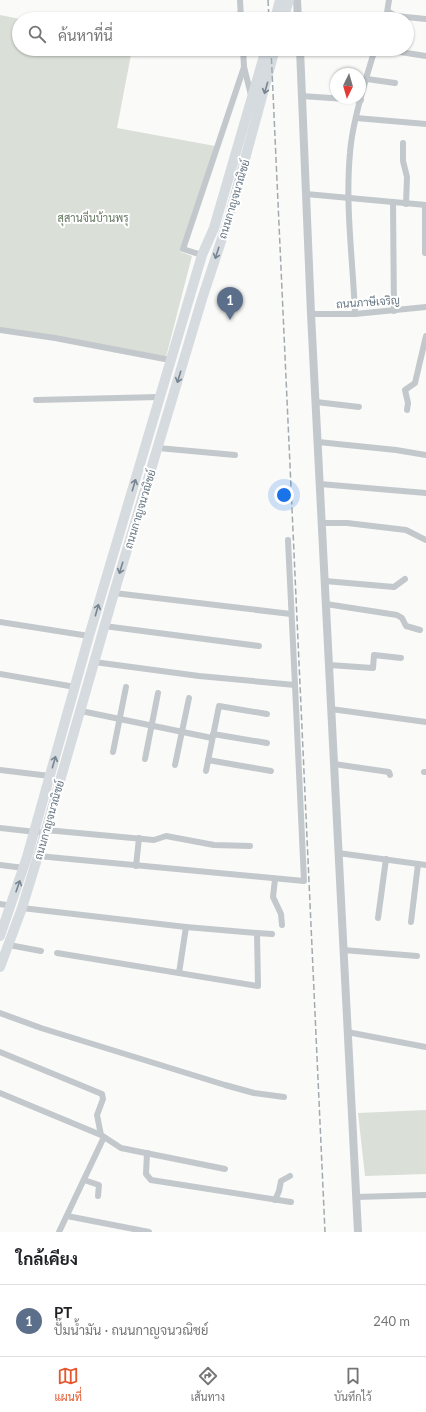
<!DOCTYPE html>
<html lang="th">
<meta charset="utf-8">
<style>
:root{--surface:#fff;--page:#f2f2f2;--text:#202124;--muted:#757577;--line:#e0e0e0;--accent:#e4572e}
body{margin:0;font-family:Lato,Sarabun,sans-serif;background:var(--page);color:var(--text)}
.compass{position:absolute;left:330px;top:68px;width:36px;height:36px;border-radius:50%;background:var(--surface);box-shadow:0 1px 3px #0004;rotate:185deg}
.you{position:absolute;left:284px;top:495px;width:14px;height:14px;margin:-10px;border:3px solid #fff;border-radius:50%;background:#1a73e8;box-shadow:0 0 0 6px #1a73e833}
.badge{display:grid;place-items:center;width:26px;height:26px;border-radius:50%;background:var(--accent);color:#fff;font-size:13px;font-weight:700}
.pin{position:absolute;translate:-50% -33px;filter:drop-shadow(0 1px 2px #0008)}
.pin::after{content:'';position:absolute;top:21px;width:14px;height:12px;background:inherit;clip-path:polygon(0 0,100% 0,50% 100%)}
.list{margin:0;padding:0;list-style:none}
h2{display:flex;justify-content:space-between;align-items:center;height:52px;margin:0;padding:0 16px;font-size:17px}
h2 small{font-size:13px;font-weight:400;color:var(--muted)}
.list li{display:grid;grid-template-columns:26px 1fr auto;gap:12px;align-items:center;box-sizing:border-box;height:72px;padding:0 16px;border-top:1px solid var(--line)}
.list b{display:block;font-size:15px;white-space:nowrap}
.list p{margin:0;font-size:13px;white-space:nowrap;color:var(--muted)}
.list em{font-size:13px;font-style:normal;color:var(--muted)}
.icon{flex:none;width:22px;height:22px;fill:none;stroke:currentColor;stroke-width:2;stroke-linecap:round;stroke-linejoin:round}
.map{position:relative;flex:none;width:426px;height:1232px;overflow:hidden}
.search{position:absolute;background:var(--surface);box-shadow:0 1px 3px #0004;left:12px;right:12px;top:12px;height:44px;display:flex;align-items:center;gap:10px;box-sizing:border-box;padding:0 14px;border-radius:22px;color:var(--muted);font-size:15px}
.sheet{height:124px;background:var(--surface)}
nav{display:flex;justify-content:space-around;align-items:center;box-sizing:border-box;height:56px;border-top:1px solid var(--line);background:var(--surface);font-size:11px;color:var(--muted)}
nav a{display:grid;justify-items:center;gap:2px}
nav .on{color:var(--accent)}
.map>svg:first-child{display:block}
.green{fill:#dadfd7}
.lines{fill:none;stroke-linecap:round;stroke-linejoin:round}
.minor{stroke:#c3c8cc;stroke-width:6}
.tertiary{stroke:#c3c8cc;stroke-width:8}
.trunk{stroke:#d6dbdf;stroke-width:10}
.rail{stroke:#a2aab0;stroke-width:1.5;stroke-dasharray:6 3;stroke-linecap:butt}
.oneway{stroke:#768591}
.labels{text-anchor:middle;stroke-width:4;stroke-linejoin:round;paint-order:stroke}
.street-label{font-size:11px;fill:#657683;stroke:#fff}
.park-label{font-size:11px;fill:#687a64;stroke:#fff}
</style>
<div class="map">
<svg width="426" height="1232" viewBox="0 0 426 1232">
<rect width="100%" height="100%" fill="#fafaf8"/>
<!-- green -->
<g class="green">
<polygon points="0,15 20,19 19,49 132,49 117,128 215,146 181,252 192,256 166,357 0,329"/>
<polygon points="426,1110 426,1174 365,1176 358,1113"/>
</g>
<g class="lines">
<!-- minor -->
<g class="minor">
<polyline points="240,0 241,19"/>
<polyline points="286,11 291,19"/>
<polyline points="389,12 396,16 426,19"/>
<polyline points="386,19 389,0"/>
<polyline points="381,49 426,56"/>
<polyline points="244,67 251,95"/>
<polyline points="367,79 395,83"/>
<polyline points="301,96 361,100"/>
<polyline points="356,118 426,124"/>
<polyline points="403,143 403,161 407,177 406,204"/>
<polyline points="306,194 426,205"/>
<polyline points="393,202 394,311"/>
<polyline points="425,206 425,253"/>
<polyline points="202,255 183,249 244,67 243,49"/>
<polyline points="311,314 355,314 426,307"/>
<path d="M355,314c-2,-53 -10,-108 -5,-161 2,-30 16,-75 25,-104"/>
<polyline points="0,330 55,338 170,360"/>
<polyline points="36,400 159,397"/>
<polyline points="316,402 359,407"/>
<polyline points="407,410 408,403 405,390 415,383 426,336"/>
<polyline points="318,442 396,450 426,455"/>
<polyline points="158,448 235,455"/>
<polyline points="320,484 426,493"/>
<polyline points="322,523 347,523 406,530 426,540"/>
<polyline points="325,581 394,587 405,579"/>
<polyline points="114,593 291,614"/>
<polyline points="326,604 397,615 402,618 406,626 420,630"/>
<polyline points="0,622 89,636"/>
<polyline points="104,626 259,646"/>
<polyline points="94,662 199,676 295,685 288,540"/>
<polyline points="329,665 373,668 374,655 401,658"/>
<polyline points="0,674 75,687"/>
<polyline points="331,709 426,722"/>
<polyline points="81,711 212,738"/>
<polyline points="213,734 267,743"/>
<polyline points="113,752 126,687"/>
<polyline points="145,759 158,693"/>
<polyline points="208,760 271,771"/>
<polyline points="334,764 389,772 390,775"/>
<polyline points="175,765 189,698"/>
<polyline points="0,770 50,776"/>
<polyline points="206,771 219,706 267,714"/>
<polyline points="424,772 426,772"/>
<polyline points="0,828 45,833"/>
<polyline points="46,830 154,840 166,836 214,845 250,846"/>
<polyline points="338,853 426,865"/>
<polyline points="38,856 304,881 295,685"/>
<polyline points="0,865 24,868"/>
<polyline points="136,866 139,838"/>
<polyline points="275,879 273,897 281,914 282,925"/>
<polyline points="0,904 11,906"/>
<polyline points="22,908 186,927 257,933 258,986 57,953"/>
<polyline points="378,918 386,859"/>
<polyline points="411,922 418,864"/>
<polyline points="257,933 272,934"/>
<polyline points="9,945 41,951"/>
<polyline points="343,950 417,956"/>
<polyline points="179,973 186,927"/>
<polyline points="0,1013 41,1028 225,1085 254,1093 284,1097"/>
<polyline points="347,1032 426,1047"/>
<polyline points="0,1052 102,1094 103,1099 97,1115 101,1135"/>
<polyline points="0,1093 101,1135 121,1148 225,1169"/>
<polyline points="147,1153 146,1174 151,1180 291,1202"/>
<polyline points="84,1180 99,1185 98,1196"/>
<polyline points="356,1197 426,1195"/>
<polyline points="275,1200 279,1191 281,1181 290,1176"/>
<polyline points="67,1216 149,1232"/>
<polyline points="59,1232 104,1137"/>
</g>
<!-- tertiary -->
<g class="tertiary">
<polyline points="297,0 298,19"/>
<polyline points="300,49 311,314 358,1232"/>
</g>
<!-- trunk -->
<g class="trunk">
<polyline points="275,19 280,0"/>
<polyline points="283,19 289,0"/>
<polyline points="0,936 27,857 89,636 202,255 214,228 266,49"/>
<polyline points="0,967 22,908 45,833 114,593 202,299 230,214 275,49"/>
</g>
<!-- rail -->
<g class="rail">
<polyline points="268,0 269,19"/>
<polyline points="271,49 325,1232"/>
</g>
</g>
<!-- one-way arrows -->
<defs><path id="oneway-shaft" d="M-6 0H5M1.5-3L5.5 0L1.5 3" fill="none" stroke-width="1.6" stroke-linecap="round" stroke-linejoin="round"/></defs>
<g class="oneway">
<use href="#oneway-shaft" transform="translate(266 88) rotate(106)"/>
<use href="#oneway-shaft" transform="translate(217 253) rotate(108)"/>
<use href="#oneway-shaft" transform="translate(179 377) rotate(107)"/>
<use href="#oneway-shaft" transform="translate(134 485) rotate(-73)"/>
<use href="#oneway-shaft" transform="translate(121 568) rotate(107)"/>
<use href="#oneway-shaft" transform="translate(97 610) rotate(-74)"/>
<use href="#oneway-shaft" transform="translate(54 762) rotate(-74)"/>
<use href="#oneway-shaft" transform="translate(18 886) rotate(-71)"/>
</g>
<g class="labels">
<!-- street labels -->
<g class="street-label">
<text transform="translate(234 199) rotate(-73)" y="4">ถนนกาญจนวณิชย์</text>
<text transform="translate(368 302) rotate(-4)" y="4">ถนนภาษีเจริญ</text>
<text transform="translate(140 509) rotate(-73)" y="4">ถนนกาญจนวณิชย์</text>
<text transform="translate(49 820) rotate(-74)" y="4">ถนนกาญจนวณิชย์</text>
</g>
<!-- park labels -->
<g class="park-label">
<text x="93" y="222">สุสานจีนบ้านพรุ</text>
</g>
</g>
</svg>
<svg class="compass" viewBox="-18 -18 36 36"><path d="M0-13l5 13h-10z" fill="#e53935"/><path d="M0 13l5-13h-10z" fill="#757577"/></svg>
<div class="you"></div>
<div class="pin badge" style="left:230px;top:320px;background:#5c6f8a">1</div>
<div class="search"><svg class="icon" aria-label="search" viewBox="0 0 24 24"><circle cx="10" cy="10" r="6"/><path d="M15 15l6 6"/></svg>ค้นหาที่นี่</div>
</div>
<section class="sheet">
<h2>ใกล้เคียง<small></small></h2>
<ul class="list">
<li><span class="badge" style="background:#5c6f8a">1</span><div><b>PT</b><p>ปั๊มน้ำมัน · ถนนกาญจนวณิชย์</p></div><em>240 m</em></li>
</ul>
</section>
<nav>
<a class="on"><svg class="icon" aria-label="map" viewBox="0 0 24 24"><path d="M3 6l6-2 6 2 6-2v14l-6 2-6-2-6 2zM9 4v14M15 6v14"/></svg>แผนที่</a>
<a><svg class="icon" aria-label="directions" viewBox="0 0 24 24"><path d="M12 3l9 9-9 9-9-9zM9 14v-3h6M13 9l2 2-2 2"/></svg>เส้นทาง</a>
<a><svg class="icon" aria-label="saved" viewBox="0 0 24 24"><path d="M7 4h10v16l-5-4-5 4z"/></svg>บันทึกไว้</a>
</nav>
